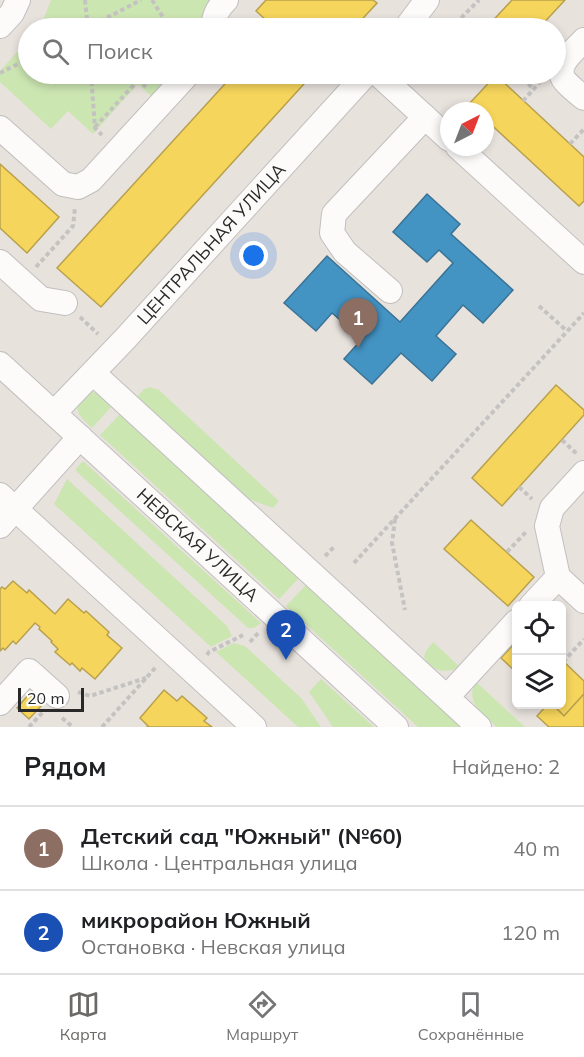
<!DOCTYPE html>
<html lang="ru">
<meta charset="utf-8">
<style>
:root{--surface:#fff;--page:#f6f6f6;--text:#202124;--muted:#757577;--line:#e0e0e0;--accent:#6c6a68}
body{margin:0;font-family:Mulish,sans-serif;background:var(--page);color:var(--text)}
.controls{position:absolute;right:18px;bottom:18px;display:grid;overflow:hidden;border-radius:9px;box-shadow:0 3px 9px #0003}
.controls button{width:54px;height:54px;display:grid;place-items:center;padding:0;border:0;border-bottom:2px solid var(--line);background:var(--surface);color:var(--text);font:30px sans-serif}
.compass{position:absolute;left:440px;top:102px;width:54px;height:54px;border-radius:50%;background:var(--surface);box-shadow:0 3px 9px #0003;rotate:42deg}
.scale{position:absolute;left:18px;bottom:15px;width:66px;box-sizing:border-box;padding-left:6px;border:3px solid #292929;border-top:0;font-size:16px;line-height:21px;white-space:nowrap;color:#292929;-webkit-text-stroke:4px #fff;paint-order:stroke}
.you{position:absolute;left:254px;top:256px;width:21px;height:21px;margin:-15px;border:4px solid #fff;border-radius:50%;background:#1a73e8;box-shadow:0 0 0 9px #1a73e833}
.badge{display:grid;place-items:center;width:39px;height:39px;border-radius:50%;background:var(--accent);color:#fff;font-size:20px;font-weight:700}
.pin{position:absolute;translate:-50% -50px;filter:drop-shadow(0 2px 3px #0008)}
.pin::after{content:'';position:absolute;top:32px;width:21px;height:18px;background:inherit;clip-path:polygon(0 0,100% 0,50% 100%)}
.list{margin:0;padding:0;list-style:none}
h2{display:flex;justify-content:space-between;align-items:center;height:78px;margin:0;padding:0 24px;font-size:26px}
h2 small{font-size:20px;font-weight:400;color:var(--muted)}
.list li{display:grid;grid-template-columns:39px 1fr auto;gap:18px;align-items:center;box-sizing:border-box;height:84px;padding:0 24px;border-top:2px solid var(--line)}
.list b{display:block;font-size:22px;white-space:nowrap}
.list p{margin:0;font-size:20px;white-space:nowrap;color:var(--muted)}
.list em{font-size:20px;font-style:normal;color:var(--muted)}
.icon{flex:none;width:33px;height:33px;fill:none;stroke:currentColor;stroke-width:2;stroke-linecap:round;stroke-linejoin:round}
.map{position:relative;flex:none;width:584px;height:727px;overflow:hidden}
.search{position:absolute;background:var(--surface);box-shadow:0 3px 9px #0003;left:18px;right:18px;top:18px;height:66px;display:flex;align-items:center;gap:15px;box-sizing:border-box;padding:0 21px;border-radius:33px;color:var(--muted);font-size:22px}
.sheet{height:246px;background:var(--surface)}
nav{display:flex;justify-content:space-around;align-items:center;box-sizing:border-box;height:84px;border-top:2px solid var(--line);background:var(--surface);font-size:16px;color:var(--muted)}
nav a{display:grid;justify-items:center;gap:3px}
nav .on{color:var(--accent)}
.map>svg:first-child{display:block}
.green{fill:#cce6b2}
.homes{fill:#f6d55c;stroke:#b8a14d;stroke-width:1.5}
.schools{fill:#4393c3;stroke:#3b7395;stroke-width:1.5}
.lines{fill:none;stroke-linecap:round;stroke-linejoin:round}
.minor-casing{stroke:#c1bfbf;stroke-width:26}
.path{stroke:#c4c3c2;stroke-width:4;stroke-dasharray:4.5 3;stroke-linecap:butt}
.minor{stroke:#fcfbfa;stroke-width:24}
.labels{text-anchor:middle;stroke-width:6;stroke-linejoin:round;paint-order:stroke}
.street-label{font-size:18px;fill:#292929;stroke:#fff}
</style>
<div class="map">
<svg width="584" height="727" viewBox="0 0 584 727">
<rect width="100%" height="100%" fill="#e8e2dd"/>
<!-- green -->
<g class="green">
<polygon points="51,0 210,0 201,28 39,28 41,26"/>
<polygon points="28,40 28,74 172,74 151,96 138,84 93,134 68,111 51,129 0,82 0,71"/>
<polygon points="150,387 159,390 279,501 273,508 249,499 137,397 144,389"/>
<path d="M93,392l6,2 13,12 -20,22c-7,-7 -15,-12 -15,-23l11,-12z"/>
<polygon points="120,414 299,578 279,599 100,435"/>
<polygon points="83,461 261,623 254,628 248,628 75,470"/>
<polygon points="67,479 227,626 232,636 211,647 54,504"/>
<polygon points="306,585 462,727 418,727 286,606"/>
<path d="M433,642l27,25c-15,7 -28,5 -36,-10l2,-6z"/>
<polygon points="233,643 245,646 302,699 321,727 298,727 216,652"/>
<polygon points="321,679 374,727 333,727 309,692"/>
<path d="M475,681l50,46h-28c-16,-14 -31,-23 -22,-46z"/>
</g>
<!-- homes -->
<g class="homes">
<polygon points="266,0 373,0 377,3 354,28 275,28 256,11"/>
<polygon points="512,0 565,0 539,28 486,28"/>
<polygon points="234,74 313,74 101,307 57,268"/>
<polygon points="496,75 584,157 584,201 579,206 485,119 485,111 476,111 469,104"/>
<polygon points="0,164 59,217 27,253 0,228"/>
<polygon points="556,385 584,410 584,415 502,506 472,478"/>
<polygon points="471,520 534,577 508,606 444,549"/>
<polygon points="13,581 27,593 29,590 55,614 68,599 84,613 86,611 109,632 107,635 122,648 95,679 82,668 80,671 72,663 70,665 55,652 58,649 51,642 52,641 39,629 40,627 35,623 16,644 13,641 5,650 3,648 0,651 0,589 2,587 5,589"/>
<polygon points="516,642 516,672 501,658"/>
<polygon points="562,660 584,681 584,694 564,716 552,704 562,704"/>
<polygon points="164,690 177,701 182,696 207,718 204,721 212,727 147,727 148,726 140,718"/>
<polygon points="29,694 42,705 29,719 17,708"/>
<polygon points="584,694 584,727 549,727 537,716 548,704 552,704 564,716"/>
</g>
<!-- schools -->
<polygon class="schools" points="427,194 460,224 451,234 513,290 483,323 463,305 436,336 456,354 432,381 401,353 372,384 344,359 362,339 332,313 316,331 284,303 327,256 400,322 453,263 439,250 427,262 393,232"/>
<g class="lines">
<!-- minor casing -->
<g class="minor-casing">
<g id="minor">
<polyline points="0,26 12,13 18,0"/>
<path d="M213,28c1,-12 4,-19 13,-28"/>
<polyline points="406,28 427,0"/>
<path d="M584,40c-10,11 -31,26 -19,41 6,7 13,12 19,17"/>
<polyline points="378,74 449,139"/>
<polyline points="0,128 63,184 78,187 91,180 188,74"/>
<polyline points="458,147 584,262"/>
<polyline points="0,262 41,299 65,303"/>
<polyline points="390,291 345,252 332,233 334,214 425,117"/>
<path id="s1" d="M0,364l396,363"/>
<polyline points="93,373 479,727"/>
<path id="s2" d="M54,413l71,-74 241,-265"/>
<polyline points="584,473 552,508 547,526 558,577 584,601"/>
<polyline points="0,495 254,727"/>
<polyline points="0,526 80,437"/>
<polyline points="531,606 558,577"/>
<polyline points="447,697 516,622"/>
<polyline points="0,703 29,671 57,696"/>
</g>
</g>
<!-- path -->
<g class="path">
<polyline points="85,0 88,28"/>
<polyline points="152,0 170,28"/>
<polyline points="545,22 553,28"/>
<polyline points="87,28 141,0"/>
<polyline points="468,28 459,20 479,0"/>
<polyline points="0,73 28,59"/>
<polyline points="91,74 95,128 102,135"/>
<polyline points="132,74 146,87"/>
<polyline points="517,74 534,89"/>
<polyline points="523,101 541,81"/>
<polyline points="95,127 144,74"/>
<polyline points="570,144 584,129"/>
<polyline points="36,267 73,226 75,208"/>
<polyline points="539,306 567,331"/>
<polyline points="80,317 98,334"/>
<polyline points="562,440 577,454"/>
<polyline points="519,487 532,499"/>
<polyline points="395,519 392,543 405,610"/>
<polyline points="507,552 527,531"/>
<polyline points="325,556 335,546"/>
<polyline points="354,563 584,313"/>
<polyline points="250,642 260,631"/>
<polyline points="207,655 209,652 243,635"/>
<polyline points="563,662 584,639"/>
<polyline points="78,692 90,696 146,678"/>
<polyline points="62,718 73,727"/>
<polyline points="29,727 43,712"/>
<polyline points="102,727 156,667"/>
</g>
<!-- minor -->
<use href="#minor" class="minor"/>
</g>
<g class="labels">
<!-- street labels -->
<g class="street-label">
<text dy="6" stroke="none"><textPath href="#s2" startOffset="231">ЦЕНТРАЛЬНАЯ УЛИЦА</textPath></text>
<text dy="6" stroke="none"><textPath href="#s1" startOffset="268">НЕВСКАЯ УЛИЦА</textPath></text>
</g>
</g>
</svg>
<div class="controls">
<button><svg class="icon" aria-label="locate" viewBox="0 0 24 24"><circle cx="12" cy="12" r="6"/><path d="M12 2v4M12 18v4M2 12h4M18 12h4"/></svg></button>
<button><svg class="icon" aria-label="layers" viewBox="0 0 24 24"><path d="M12 4l9 5-9 5-9-5zM3 14l9 5 9-5"/></svg></button>
</div>
<svg class="compass" viewBox="-18 -18 36 36"><path d="M0-13l5 13h-10z" fill="#e53935"/><path d="M0 13l5-13h-10z" fill="#757577"/></svg>
<div class="scale">20 m</div>
<div class="you"></div>
<div class="pin badge" style="left:358px;top:348px;background:#8d6e63">1</div>
<div class="pin badge" style="left:286px;top:660px;background:#1a4fb4">2</div>
<div class="search"><svg class="icon" aria-label="search" viewBox="0 0 24 24"><circle cx="10" cy="10" r="6"/><path d="M15 15l6 6"/></svg>Поиск</div>
</div>
<section class="sheet">
<h2>Рядом<small>Найдено: 2</small></h2>
<ul class="list">
<li><span class="badge" style="background:#8d6e63">1</span><div><b>Детский сад &quot;Южный&quot; (№60)</b><p>Школа · Центральная улица</p></div><em>40 m</em></li>
<li><span class="badge" style="background:#1a4fb4">2</span><div><b>микрорайон Южный</b><p>Остановка · Невская улица</p></div><em>120 m</em></li>
</ul>
</section>
<nav>
<a class="on"><svg class="icon" aria-label="map" viewBox="0 0 24 24"><path d="M3 6l6-2 6 2 6-2v14l-6 2-6-2-6 2zM9 4v14M15 6v14"/></svg>Карта</a>
<a><svg class="icon" aria-label="directions" viewBox="0 0 24 24"><path d="M12 3l9 9-9 9-9-9zM9 14v-3h6M13 9l2 2-2 2"/></svg>Маршрут</a>
<a><svg class="icon" aria-label="saved" viewBox="0 0 24 24"><path d="M7 4h10v16l-5-4-5 4z"/></svg>Сохранённые</a>
</nav>
